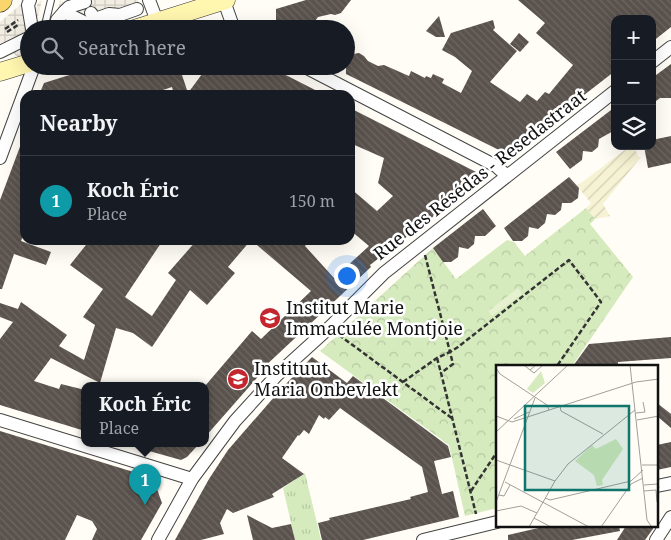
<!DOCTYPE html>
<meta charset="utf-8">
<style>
:root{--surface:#171b24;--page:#242831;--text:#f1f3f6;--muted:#9ea1a6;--line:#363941;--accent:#8c9099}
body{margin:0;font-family:"Noto Serif",serif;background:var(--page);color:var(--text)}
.controls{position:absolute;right:15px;top:15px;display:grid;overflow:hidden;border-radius:10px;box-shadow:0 5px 20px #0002}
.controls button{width:45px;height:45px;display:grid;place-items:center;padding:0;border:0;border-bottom:1px solid var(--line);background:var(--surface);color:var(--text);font:25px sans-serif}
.you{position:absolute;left:346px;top:275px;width:18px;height:18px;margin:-12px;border:4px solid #fff;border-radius:50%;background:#1a73e8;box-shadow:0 0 0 8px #1a73e833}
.badge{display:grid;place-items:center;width:32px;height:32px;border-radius:50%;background:var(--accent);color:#fff;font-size:16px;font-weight:700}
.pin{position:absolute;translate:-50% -41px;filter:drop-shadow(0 1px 2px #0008)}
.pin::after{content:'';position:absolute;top:26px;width:18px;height:15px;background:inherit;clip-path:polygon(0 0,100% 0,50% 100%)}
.popup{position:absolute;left:81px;top:382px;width:128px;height:65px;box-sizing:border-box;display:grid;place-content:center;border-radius:10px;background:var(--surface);filter:drop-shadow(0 1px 4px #0005);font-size:16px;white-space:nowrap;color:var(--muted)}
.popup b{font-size:19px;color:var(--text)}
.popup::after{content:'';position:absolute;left:50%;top:100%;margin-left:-10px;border:10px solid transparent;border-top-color:var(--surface)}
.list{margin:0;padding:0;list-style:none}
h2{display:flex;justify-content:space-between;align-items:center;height:65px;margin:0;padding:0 20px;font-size:21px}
h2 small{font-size:16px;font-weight:400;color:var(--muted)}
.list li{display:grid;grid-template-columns:32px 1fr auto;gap:15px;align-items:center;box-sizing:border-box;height:90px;padding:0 20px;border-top:1px solid var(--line)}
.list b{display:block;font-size:19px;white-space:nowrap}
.list p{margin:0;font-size:16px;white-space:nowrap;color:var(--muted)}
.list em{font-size:16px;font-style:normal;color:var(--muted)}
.icon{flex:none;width:28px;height:28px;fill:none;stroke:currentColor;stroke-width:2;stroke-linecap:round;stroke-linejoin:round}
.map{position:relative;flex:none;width:671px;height:540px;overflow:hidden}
.search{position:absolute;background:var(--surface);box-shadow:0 5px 20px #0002;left:20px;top:20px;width:335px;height:55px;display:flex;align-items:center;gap:12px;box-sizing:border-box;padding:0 18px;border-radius:28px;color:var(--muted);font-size:19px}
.panel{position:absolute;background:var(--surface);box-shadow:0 5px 20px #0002;left:20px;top:90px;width:335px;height:155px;border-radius:15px}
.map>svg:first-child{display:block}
.farmland{fill:url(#farmland-furrows)}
.grass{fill:url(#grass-tufts)}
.park{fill:url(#park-crowns)}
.pitch{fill:#e6f2cf}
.plaza{fill:url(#plaza-grid)}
.building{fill:url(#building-back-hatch)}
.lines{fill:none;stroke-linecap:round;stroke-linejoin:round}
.lane-casing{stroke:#444;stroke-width:8}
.street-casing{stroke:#444;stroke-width:14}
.secondary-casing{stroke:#333;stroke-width:19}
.primary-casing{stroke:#222;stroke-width:21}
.path{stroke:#333;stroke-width:2.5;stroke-dasharray:5 2.5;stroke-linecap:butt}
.lane{stroke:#fff;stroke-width:6}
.street{stroke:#fff;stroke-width:12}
.secondary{stroke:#fff6b0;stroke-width:18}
.primary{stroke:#f9d66b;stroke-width:20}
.labels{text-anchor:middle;stroke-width:5;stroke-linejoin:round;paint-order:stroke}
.street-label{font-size:18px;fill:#111;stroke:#fff}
.poi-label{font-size:18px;fill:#111;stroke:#fff;text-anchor:start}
.inset-road{fill:none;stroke:#a09f9a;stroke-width:1}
.view{fill:#0f766e;fill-opacity:0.15;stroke:#0f766e;stroke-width:2.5}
.inset-edge{fill:none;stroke:#111;stroke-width:2.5}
</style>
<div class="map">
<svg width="671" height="540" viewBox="0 0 671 540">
<defs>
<pattern id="farmland-furrows" width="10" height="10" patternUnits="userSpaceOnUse" patternTransform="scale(1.25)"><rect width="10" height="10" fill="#f6f3d4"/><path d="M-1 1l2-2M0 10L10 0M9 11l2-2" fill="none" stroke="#d2cfb5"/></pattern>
<pattern id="grass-tufts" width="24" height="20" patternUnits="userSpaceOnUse" patternTransform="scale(1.25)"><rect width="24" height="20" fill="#d5ebbd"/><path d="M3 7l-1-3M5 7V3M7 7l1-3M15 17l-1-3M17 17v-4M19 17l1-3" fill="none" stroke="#b6c8a1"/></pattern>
<pattern id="park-crowns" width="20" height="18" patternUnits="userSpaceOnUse" patternTransform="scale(1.25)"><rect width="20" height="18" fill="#d5ebbd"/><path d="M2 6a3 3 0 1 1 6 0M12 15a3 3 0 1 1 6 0" fill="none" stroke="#b6c8a1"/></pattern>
<pattern id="plaza-grid" width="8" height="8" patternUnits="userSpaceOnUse" patternTransform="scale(1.25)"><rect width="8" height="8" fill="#f1ede2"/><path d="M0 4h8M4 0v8" fill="none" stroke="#cecac1"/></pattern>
<pattern id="building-back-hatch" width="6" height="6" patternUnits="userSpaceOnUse" patternTransform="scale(1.25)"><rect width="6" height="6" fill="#5a524d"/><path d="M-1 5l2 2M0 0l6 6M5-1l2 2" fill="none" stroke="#6d6662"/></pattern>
</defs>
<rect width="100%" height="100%" fill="#fffdf5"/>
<!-- farmland -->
<polygon class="farmland" points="630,146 633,146 639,157 641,157 603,204 610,216 595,219 586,208 591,203 577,186"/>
<!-- grass -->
<polygon class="grass" points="305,473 321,540 295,540 283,488"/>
<!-- park -->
<polygon class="park" points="586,208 595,219 590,224 633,277 572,366 497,366 497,508 465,516 449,445 320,351 433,248 456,279 507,240 514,242 525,256"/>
<!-- pitch -->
<polygon class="pitch" points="518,288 522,294 492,316 488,311"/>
<!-- plaza -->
<g class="plaza">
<polygon points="26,0 35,9 37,6 37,4 42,0 36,25 29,29 29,54 18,57 13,53 0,57 0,22"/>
<polygon points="60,0 66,3 74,0 138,0 139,4 130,17 93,29 54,29"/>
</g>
<!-- building -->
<g class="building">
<polygon points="306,0 351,0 341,13 335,15 331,14 318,17 309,29 276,29 276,9"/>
<polygon points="518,0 671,0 671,27 652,42 652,19 615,19 615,71 512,151 501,151 346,74 346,50 353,54 359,53 364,56 368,61 378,66 384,65 409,76 411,71 425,78 426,76 431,78 433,74 444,79 442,83 461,93 472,71 455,57 442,50 451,33 493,20 495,28 493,30 517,51 490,82 520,102 527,94 537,101 545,92 549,94 573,65 536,33 545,23"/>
<polygon points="439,16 445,37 436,37 426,31"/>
<polygon points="519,33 529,42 520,52 510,44"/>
<polygon points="671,64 671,98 660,98 652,104 652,78"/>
<polygon points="98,66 179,66 188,93 208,66 268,66 325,95 174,95 172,87 148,95 39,95 44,83"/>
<polygon points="615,107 615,130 599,139 598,147 592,152 583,151 582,160 570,169 556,152"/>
<polygon points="350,108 476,172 477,183 370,265 371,267 262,369 264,370 205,437 205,386 252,331 261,339 311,291 251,240 228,267 235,273 207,305 190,290 152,347 133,333 116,328 100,383 51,358 34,381 59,389 61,384 85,390 85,431 0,405 0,339 13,322 0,317 0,303 18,309 21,302 67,335 59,346 84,360 95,325 83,317 103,289 70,265 90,240 163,240 125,297 152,316 176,280 168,273 197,240 310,240 305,246 334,278 369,246 350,230 350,188 377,211 393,196 378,183 384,158 350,143"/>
<polygon points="24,136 25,136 25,230 21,241 51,252 46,265 14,254 2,289 0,289 0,200"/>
<polygon points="671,136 671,163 648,168 644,146 652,146 652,140"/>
<polygon points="569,177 579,188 578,198 571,203 562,203 561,210 555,215 547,214 545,223 538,229 529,227 528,236 522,241 513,241 504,228"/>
<polygon points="483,209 496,226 485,236 475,236 474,244 468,249 459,247 458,257 451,262 443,262 433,248"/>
<polygon points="671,337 671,358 618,362 618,366 573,366 589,344"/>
<polygon points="312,357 347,383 353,376 448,446 451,457 434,461 442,494 453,491 459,517 363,540 322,540 318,523 330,520 329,518 411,499 410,497 428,492 422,467 340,408 329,420 325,417 324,419 319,415 309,434 304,430 299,436 298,435 282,458 304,474 272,494 274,497 233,513 227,509 220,523 224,534 201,540 175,540 209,479 228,450 282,388"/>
<polygon points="657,403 671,414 671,428 657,416"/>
<polygon points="0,431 153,478 162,503 141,540 92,540 97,529 92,521 77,515 65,540 0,540"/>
<polygon points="671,442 671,467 657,470 657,445"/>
<polygon points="136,444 199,444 187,457 181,460 135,447"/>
<polygon points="247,515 272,528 291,524 295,540 253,540"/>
<polygon points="547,526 619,526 620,531 572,540 508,540 508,535"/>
<polygon points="626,526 655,526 645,540 617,540"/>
</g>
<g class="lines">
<!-- lane casing -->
<g class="lane-casing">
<polyline id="lane" points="44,29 51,0"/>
</g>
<!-- street casing -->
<g class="street-casing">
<g id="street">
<polyline points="30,0 28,5 32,29"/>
<polyline points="149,0 157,21"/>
<polyline points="224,1 234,29"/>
<polyline points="64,12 69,7 85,2"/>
<polyline points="91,13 95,19 109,14 120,15 137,9"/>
<polyline points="55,29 57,20 64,12 90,25"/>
<polyline points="0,52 26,39"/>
<polyline points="652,62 671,47"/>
<polyline points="303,66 496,166 506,175"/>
<polyline points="0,158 34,66"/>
<polyline points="0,420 192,479"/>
<polyline points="657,486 671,483"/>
<polyline points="158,540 192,479 235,421 277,375 331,326 384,273 615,91"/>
<polyline points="423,540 497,522"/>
<polyline points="656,540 671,517"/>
</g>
</g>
<!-- secondary casing -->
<g class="secondary-casing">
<g id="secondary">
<polyline points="134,29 226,0"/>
<polyline points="0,72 29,63"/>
</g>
</g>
<!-- primary casing -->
<g class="primary-casing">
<polyline id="primary" points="0,2 2,0"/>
</g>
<!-- path -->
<g class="path">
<polyline points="5,29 18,20"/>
<polyline points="7,32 18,25"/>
<polyline points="425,255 450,352 458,347 569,260 601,302 557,366"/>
<polyline points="339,335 453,419"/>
<polyline points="437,358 441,373"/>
<polyline points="403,382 437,358 450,352 453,364 441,373 476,514"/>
<polyline points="471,491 497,452"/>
</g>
<!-- lane -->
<use href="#lane" class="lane"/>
<!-- street -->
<use href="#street" class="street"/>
<!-- secondary -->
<use href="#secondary" class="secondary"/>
<!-- primary -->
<use href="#primary" class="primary"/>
</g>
<!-- icons -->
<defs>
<g id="school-disc" transform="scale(1.125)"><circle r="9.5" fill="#c4262e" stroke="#fff"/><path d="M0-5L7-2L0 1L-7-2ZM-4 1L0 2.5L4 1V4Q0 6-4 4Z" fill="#fff"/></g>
</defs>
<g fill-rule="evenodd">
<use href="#school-disc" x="270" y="318"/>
<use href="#school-disc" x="238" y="379"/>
</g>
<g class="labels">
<!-- street labels -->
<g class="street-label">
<text transform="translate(480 175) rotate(-38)" y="6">Rue des Résédas - Resedastraat</text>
</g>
<!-- poi labels -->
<g class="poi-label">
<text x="286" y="314">Institut Marie<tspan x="286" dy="21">Immaculée Montjoie</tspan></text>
<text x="254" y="375">Instituut<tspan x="254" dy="21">Maria Onbevlekt</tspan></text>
</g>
</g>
<!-- overview -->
<g transform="translate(496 365)">
<rect width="162" height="162" fill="#fffdf5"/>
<path d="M45,6l4,12 -12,10 -6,-4zM120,74l7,10 -21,31 1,5 -6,1 -3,-11 -19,-14 17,-16 4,4z" fill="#d5ebbd"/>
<path class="inset-road" d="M28,0l6,5 6,-5M134,0l17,155 4,6M0,3l4,6 47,31 2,5M34,5l4,3 9,-8M64,41l1,5 42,23M140,48l9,-1 -2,-10M0,51l16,6 124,-40 23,-3M18,54l15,-7M141,55l22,-4M0,67l72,-67M0,95l59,21M146,100h17M9,117l84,45M148,120l14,-1 1,4M148,126l12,-1 1,12M3,130l5,1 6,-11M49,133l5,2 81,-19 12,-11M0,137l39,-104M0,146l25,-5 16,7M38,153l17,9M33,162l26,-46 13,-17 67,-54M105,162l30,-43 12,-6"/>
<path class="view" d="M29,41h104v84h-104z"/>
<rect width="162" height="162" class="inset-edge"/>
</g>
</svg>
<div class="controls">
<button>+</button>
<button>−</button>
<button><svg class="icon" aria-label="layers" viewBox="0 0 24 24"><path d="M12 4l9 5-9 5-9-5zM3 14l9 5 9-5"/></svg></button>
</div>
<div class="you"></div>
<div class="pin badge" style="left:145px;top:505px;background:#0f9aa8">1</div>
<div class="popup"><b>Koch Éric</b>Place</div>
<div class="search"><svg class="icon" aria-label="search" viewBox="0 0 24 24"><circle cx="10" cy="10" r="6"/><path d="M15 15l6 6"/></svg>Search here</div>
<section class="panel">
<h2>Nearby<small></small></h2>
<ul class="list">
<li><span class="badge" style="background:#0f9aa8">1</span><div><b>Koch Éric</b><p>Place</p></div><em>150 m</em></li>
</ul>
</section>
</div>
